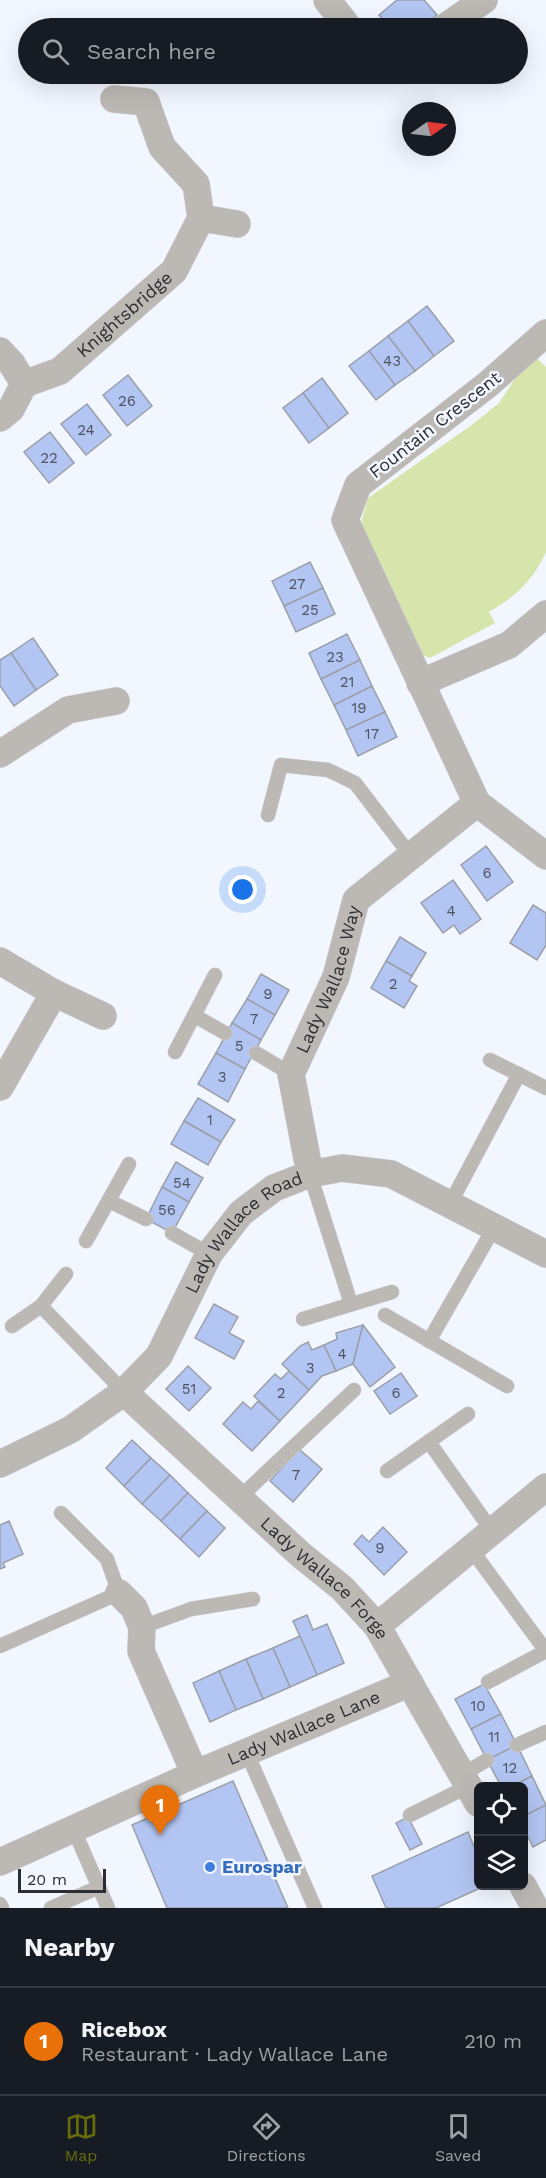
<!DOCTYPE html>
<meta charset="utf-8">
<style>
:root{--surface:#171b24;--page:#242831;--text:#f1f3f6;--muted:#9ea1a6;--line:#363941;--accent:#676b0c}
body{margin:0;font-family:"Work Sans",sans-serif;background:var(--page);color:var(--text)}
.controls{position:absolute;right:18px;bottom:18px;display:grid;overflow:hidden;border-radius:9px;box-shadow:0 6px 24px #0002}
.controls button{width:54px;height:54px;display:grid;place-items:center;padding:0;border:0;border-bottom:2px solid var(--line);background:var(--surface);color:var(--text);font:30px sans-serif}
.compass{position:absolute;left:402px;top:102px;width:54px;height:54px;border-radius:50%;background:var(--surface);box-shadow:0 6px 24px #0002;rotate:76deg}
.scale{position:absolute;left:18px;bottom:15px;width:88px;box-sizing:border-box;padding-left:6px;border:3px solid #2c2e32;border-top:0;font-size:16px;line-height:21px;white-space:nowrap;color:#2c2e32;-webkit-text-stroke:4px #f2f6fe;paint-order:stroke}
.you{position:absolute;left:243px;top:890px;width:21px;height:21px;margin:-15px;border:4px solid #fff;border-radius:50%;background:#1a73e8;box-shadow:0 0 0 9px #1a73e833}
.badge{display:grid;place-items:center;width:39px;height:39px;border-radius:50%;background:var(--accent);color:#fff;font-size:20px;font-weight:700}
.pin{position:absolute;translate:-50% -50px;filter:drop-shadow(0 2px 3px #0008)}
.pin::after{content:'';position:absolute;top:32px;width:21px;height:18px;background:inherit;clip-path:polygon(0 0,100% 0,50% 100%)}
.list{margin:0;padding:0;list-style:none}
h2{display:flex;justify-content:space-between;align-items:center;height:78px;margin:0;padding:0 24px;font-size:26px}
h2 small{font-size:20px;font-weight:400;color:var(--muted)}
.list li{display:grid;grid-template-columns:39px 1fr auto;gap:18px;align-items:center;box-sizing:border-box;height:108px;padding:0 24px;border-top:2px solid var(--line)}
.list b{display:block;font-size:22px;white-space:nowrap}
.list p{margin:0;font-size:20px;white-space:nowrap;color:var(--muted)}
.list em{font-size:20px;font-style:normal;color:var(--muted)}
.icon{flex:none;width:33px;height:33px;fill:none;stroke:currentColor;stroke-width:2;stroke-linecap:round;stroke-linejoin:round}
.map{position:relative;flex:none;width:546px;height:1908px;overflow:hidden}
.search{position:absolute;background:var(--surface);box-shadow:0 6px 24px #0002;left:18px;right:18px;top:18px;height:66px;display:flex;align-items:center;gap:15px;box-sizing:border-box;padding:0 21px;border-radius:33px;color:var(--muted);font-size:22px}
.sheet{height:186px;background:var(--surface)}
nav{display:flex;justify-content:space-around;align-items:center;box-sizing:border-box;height:84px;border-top:2px solid var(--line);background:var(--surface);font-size:16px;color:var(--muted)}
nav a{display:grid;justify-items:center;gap:3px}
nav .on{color:var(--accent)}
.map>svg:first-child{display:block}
.green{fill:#d7e4ab}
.building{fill:#b3c5f2;stroke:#9b9fa9;stroke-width:1.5}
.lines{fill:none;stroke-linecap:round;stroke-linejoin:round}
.service-casing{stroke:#ced2d9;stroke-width:15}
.minor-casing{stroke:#ced2d9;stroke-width:28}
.service{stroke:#bcb9b5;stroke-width:14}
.minor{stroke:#bcb9b5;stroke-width:27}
.shop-dot{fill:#3f7fe0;stroke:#f2f6fe;stroke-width:2}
.labels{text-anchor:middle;stroke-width:5;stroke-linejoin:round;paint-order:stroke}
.number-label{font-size:15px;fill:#4e5462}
.street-label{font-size:18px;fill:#2c2e32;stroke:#f2f6fe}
.shop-label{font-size:18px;font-weight:bold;fill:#366cbe;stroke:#f2f6fe;text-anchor:start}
</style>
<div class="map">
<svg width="546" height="1908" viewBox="0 0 546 1908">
<rect width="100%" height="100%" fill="#f2f6fe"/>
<!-- green -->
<path class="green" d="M536,357l10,10v185c-14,30 -29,43 -57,60l6,11 -65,35 -10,-4 -57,-115 -1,-20 6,-21 105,-74 26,-21 30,-45z"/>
<!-- building -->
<g class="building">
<polygon points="397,0 424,0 437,15 421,28 391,28 379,15"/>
<polygon points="427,306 454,341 434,356 408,321"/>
<polygon points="408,321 434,356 415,371 388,336"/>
<polygon points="388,336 415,371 395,385 369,351"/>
<polygon points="369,351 395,385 376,400 349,366"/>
<polygon points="128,375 152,406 127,426 103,395"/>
<polygon points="322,378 348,413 329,428 303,393"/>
<polygon points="303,393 329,428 309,443 283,408"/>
<polygon points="87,404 111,435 86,455 61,424"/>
<polygon points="50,432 74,463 49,483 24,452"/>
<polygon points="310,562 323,588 284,606 272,581"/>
<polygon points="323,588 335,614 296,632 284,606"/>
<polygon points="347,634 360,660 321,679 309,653"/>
<polygon points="33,638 58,675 36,690 11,653"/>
<polygon points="11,653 36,690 14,706 0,686 0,660"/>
<polygon points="360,660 372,686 334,705 321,679"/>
<polygon points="372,686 385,712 346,730 334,705"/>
<polygon points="385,712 397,737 358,756 346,730"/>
<polygon points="486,846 513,882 487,901 461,865"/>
<polygon points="453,880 481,919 460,934 454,925 443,933 421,903"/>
<polygon points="533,905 546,913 546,945 537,960 510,943"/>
<polygon points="400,937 426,953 412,976 386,961"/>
<polygon points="386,961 412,976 409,981 417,986 404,1008 371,988"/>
<polygon points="261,974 289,990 275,1015 247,999"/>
<polygon points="247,999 275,1015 261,1040 232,1023"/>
<polygon points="232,1023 261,1040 245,1069 216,1053"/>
<polygon points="216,1053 245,1069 228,1102 198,1084"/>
<polygon points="198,1098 235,1120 221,1142 184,1121"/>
<polygon points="184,1121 221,1142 208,1165 171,1144"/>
<polygon points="176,1162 203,1178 189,1202 162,1187"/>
<polygon points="162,1187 189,1202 172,1233 146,1219"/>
<polygon points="214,1304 238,1317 229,1333 244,1341 234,1359 195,1338"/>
<polygon points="363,1325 353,1364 336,1371 324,1345 337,1339 336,1333"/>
<polygon points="363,1325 395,1367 370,1387 353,1364"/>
<polygon points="308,1342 312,1350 324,1345 336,1371 322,1376 309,1390 282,1364 300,1346"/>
<polygon points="188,1366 211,1388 189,1411 166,1389"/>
<polygon points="289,1371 309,1390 280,1421 254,1396 275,1374 281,1379"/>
<polygon points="401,1373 417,1396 390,1414 374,1391"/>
<polygon points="258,1401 280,1421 252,1451 223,1424 243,1402 251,1409"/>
<polygon points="132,1440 151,1458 124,1486 106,1468"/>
<polygon points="299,1449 322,1469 293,1502 270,1481"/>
<polygon points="151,1458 170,1475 142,1504 124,1486"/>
<polygon points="170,1475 188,1493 161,1521 142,1504"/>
<polygon points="188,1493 207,1511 180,1539 161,1521"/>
<polygon points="207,1511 225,1528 199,1557 180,1539"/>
<polygon points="9,1521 23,1554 3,1563 5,1567 0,1569 0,1525"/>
<polygon points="383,1527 407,1552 384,1575 354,1544 362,1535 369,1542"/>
<polygon points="307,1615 313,1630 327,1624 344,1663 317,1675 293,1621"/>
<polygon points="300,1636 317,1675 290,1687 273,1648"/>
<polygon points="273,1648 290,1687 263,1699 246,1659"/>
<polygon points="246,1659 263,1699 236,1710 219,1671"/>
<polygon points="219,1671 236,1710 210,1722 193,1683"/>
<polygon points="484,1684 501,1714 471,1729 455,1699"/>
<polygon points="501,1714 517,1745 487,1760 471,1729"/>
<polygon points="517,1745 532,1776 513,1786 501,1786 487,1760"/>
<polygon points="532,1776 546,1805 524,1816 524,1786 513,1786"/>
<polygon points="233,1781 288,1908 167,1908 132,1825"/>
<polygon points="546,1805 546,1840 533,1847 524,1829 524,1816"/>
<polygon points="408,1817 422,1844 410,1850 396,1823"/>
<polygon points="468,1832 478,1856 478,1886 485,1886 436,1908 386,1908 372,1876"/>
</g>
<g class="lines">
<!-- service casing -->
<g class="service-casing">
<g id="service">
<polyline points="268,815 281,765 328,770 355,783 411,856"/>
<polyline points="195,1016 225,1033"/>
<polyline points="175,1052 215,975"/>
<polyline points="256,1053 291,1074"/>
<polyline points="490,1060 546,1088"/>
<polyline points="310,1174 351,1304"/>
<polyline points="109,1201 146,1219"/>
<polyline points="450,1204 519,1074"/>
<polyline points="172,1233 209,1254"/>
<polyline points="86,1241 129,1164"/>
<polyline points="41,1306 124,1392"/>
<polyline points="385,1315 507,1386"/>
<polyline points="303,1319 392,1292"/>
<polyline points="12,1326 41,1306 66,1274"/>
<polyline points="429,1341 495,1226"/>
<polyline points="429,1442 492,1531"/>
<polyline points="387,1471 468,1414"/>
<polyline points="239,1498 354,1390"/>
<polyline points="471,1549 546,1651"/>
<polyline points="142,1627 191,1609 253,1599"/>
<polyline points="0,1646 119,1593 107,1559 61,1513"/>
<polyline points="488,1682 546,1651"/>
<polyline points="517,1745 546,1732"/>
<polyline points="247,1753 315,1908"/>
<polyline points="463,1774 487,1760"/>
<polyline points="410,1815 469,1786"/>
<polyline points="74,1830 108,1908"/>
<polyline points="0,1904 2,1908"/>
<polyline points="51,1908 99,1887"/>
</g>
</g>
<!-- minor casing -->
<g class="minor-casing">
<g id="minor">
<polyline points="327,0 349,28"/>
<polyline points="444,28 484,0"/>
<polyline points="201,218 237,224"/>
<polyline points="546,333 487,385 358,485 345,520 477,803 546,856"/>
<polyline points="0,351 12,364 24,384 11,409 0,418"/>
<path id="s1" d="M24,384l36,-13 114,-100 27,-53 -5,-34 -34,-37 -16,-45 -32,-3"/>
<polyline points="420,683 509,645 546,614"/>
<polyline points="0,754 68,710 116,701"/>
<polyline points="0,961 54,993 103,1016"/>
<polyline points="0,1087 54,993"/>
<path id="s2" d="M310,1174l-19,-100 45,-97 20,-77 121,-97"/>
<path id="s3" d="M124,1392l177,163 41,33 35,38 101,177"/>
<path id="s4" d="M0,1464l70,-34 54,-38 35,-36 50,-102 32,-41 33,-25 36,-14 32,-6 49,6 155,80"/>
<polyline points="119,1593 134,1608 142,1627 141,1651 195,1774"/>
<polyline points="377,1626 546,1487"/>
<path id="s5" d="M0,1862l195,-88 215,-91"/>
<polyline points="523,1886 535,1908"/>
</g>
</g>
<!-- service -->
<use href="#service" class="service"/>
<!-- minor -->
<use href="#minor" class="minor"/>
</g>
<!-- markers -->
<circle class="shop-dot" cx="210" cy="1867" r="6"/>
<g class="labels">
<!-- number labels -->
<g class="number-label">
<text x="392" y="366">43</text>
<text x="127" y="406">26</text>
<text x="86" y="435">24</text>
<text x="49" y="463">22</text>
<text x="297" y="589">27</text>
<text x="310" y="615">25</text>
<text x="335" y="662">23</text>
<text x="347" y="687">21</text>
<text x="359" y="713">19</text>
<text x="372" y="739">17</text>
<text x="487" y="878">6</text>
<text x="451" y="916">4</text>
<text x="393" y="989">2</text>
<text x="268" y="999">9</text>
<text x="254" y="1024">7</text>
<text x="239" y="1051">5</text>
<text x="222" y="1082">3</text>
<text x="210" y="1125">1</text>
<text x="182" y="1188">54</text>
<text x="167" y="1215">56</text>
<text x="342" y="1359">4</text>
<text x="310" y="1373">3</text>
<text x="189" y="1394">51</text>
<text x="281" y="1398">2</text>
<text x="396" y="1398">6</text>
<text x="296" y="1480">7</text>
<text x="380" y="1553">9</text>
<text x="478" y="1711">10</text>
<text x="494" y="1742">11</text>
<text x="510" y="1773">12</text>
</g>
<!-- street labels -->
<g class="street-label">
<text dy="6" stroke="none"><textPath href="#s1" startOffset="124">Knightsbridge</textPath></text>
<text transform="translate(435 425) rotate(-38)" y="6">Fountain Crescent</text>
<text dy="6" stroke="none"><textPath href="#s2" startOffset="204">Lady Wallace Way</textPath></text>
<text dy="6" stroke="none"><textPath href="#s4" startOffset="348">Lady Wallace Road</textPath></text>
<text dy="6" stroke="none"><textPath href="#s3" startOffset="274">Lady Wallace Forge</textPath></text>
<text dy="6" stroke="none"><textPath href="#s5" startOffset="332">Lady Wallace Lane</textPath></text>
</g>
<!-- shop labels -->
<g class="shop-label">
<text x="222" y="1873">Eurospar</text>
</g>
</g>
</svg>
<div class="controls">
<button><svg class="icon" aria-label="locate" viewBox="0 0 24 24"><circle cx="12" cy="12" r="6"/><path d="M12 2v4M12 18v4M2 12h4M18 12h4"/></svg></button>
<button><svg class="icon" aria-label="layers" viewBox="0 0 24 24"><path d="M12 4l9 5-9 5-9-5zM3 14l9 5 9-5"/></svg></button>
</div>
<svg class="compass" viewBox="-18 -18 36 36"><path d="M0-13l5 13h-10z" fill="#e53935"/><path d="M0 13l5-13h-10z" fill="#9ea1a6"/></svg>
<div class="scale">20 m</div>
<div class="you"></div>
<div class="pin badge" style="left:160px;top:1835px;background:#e8710a">1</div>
<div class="search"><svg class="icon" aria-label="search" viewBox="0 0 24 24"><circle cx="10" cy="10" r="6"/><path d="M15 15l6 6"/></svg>Search here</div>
</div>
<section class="sheet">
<h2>Nearby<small></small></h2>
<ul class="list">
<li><span class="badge" style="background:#e8710a">1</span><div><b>Ricebox</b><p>Restaurant · Lady Wallace Lane</p></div><em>210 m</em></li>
</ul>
</section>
<nav>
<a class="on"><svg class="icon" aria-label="map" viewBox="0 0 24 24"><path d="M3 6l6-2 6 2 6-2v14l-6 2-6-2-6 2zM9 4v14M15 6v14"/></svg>Map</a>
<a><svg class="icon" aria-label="directions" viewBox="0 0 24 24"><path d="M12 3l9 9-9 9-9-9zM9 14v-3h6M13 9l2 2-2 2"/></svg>Directions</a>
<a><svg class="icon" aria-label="saved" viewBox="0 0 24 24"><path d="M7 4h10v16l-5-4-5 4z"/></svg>Saved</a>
</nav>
